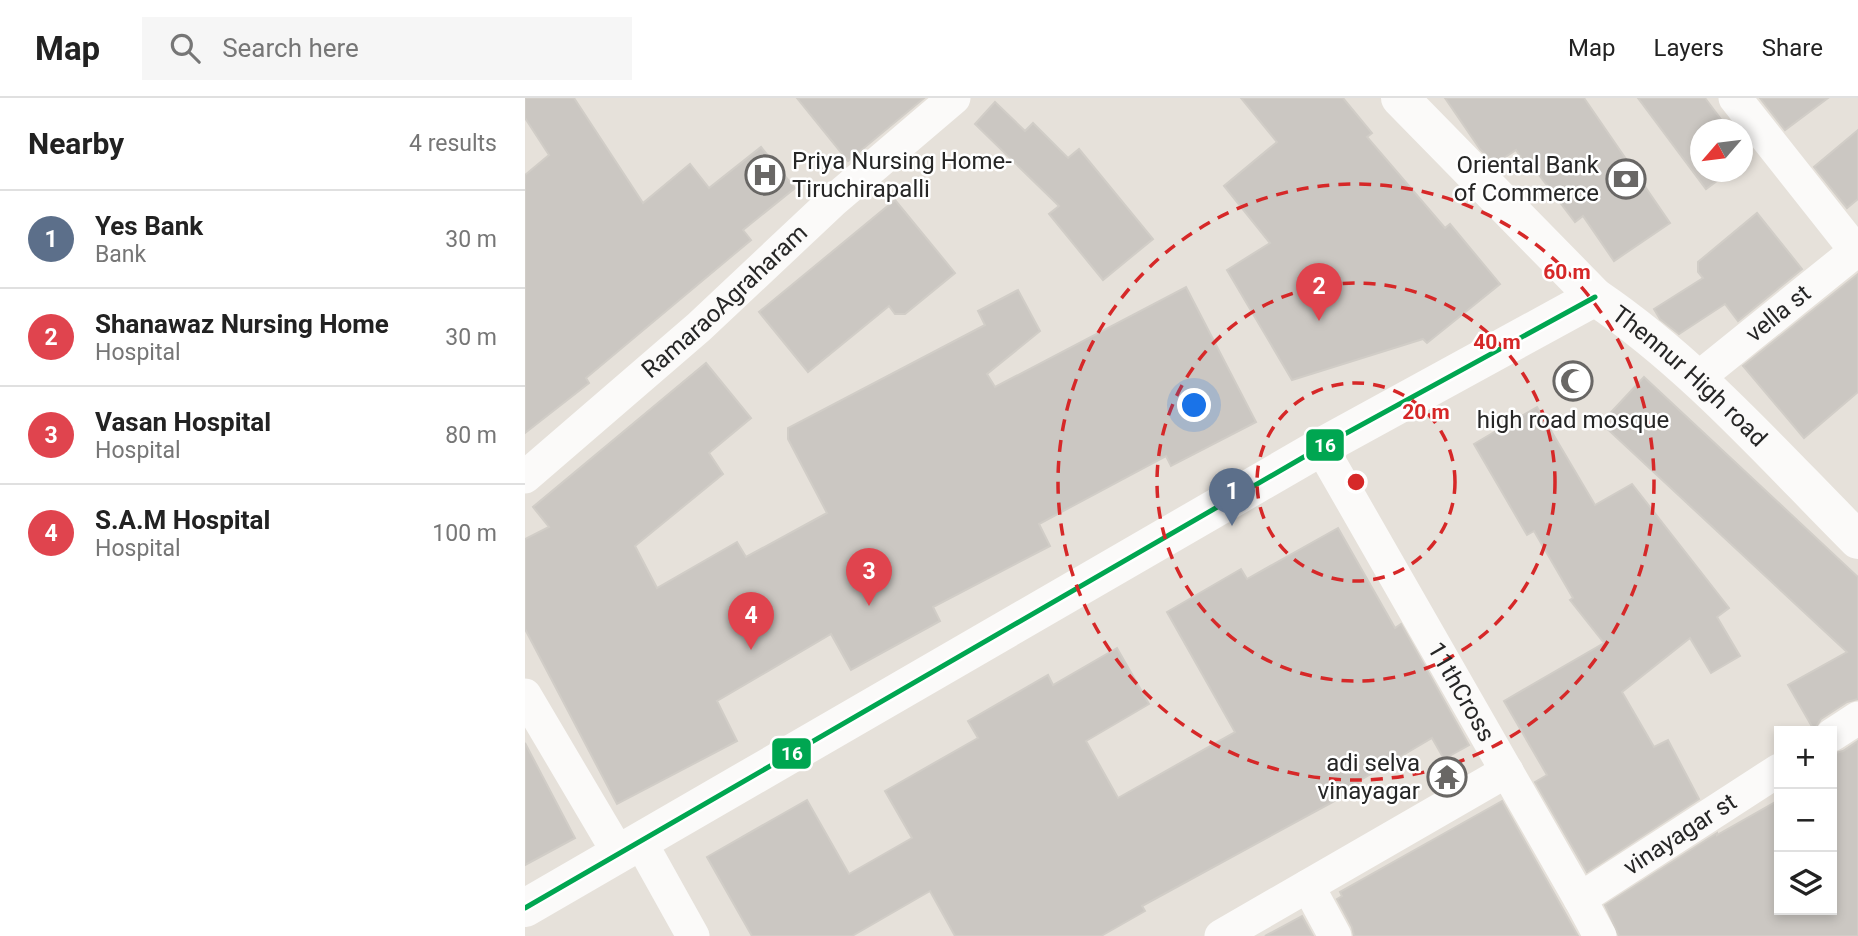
<!DOCTYPE html>
<meta charset="utf-8">
<style>
:root{--surface:#fff;--page:#f6f6f6;--text:#222;--muted:#767676;--line:#e0e0e0;--accent:#0b8043}
body{margin:0;font-family:Roboto,sans-serif;background:var(--page);color:var(--text)}
.controls{position:absolute;right:21px;bottom:21px;display:grid;overflow:hidden;border-radius:0px;box-shadow:0 4px 10px #0003}
.controls button{width:63px;height:63px;display:grid;place-items:center;padding:0;border:0;border-bottom:2px solid var(--line);background:var(--surface);color:var(--text);font:35px sans-serif}
.compass{position:absolute;left:1165px;top:21px;width:63px;height:63px;border-radius:50%;background:var(--surface);box-shadow:0 4px 10px #0003;rotate:242deg}
.you{position:absolute;left:670px;top:308px;width:24px;height:24px;margin:-18px;border:5px solid #fff;border-radius:50%;background:#1a73e8;box-shadow:0 0 0 10px #1a73e833}
.badge{display:grid;place-items:center;width:46px;height:46px;border-radius:50%;background:var(--accent);color:#fff;font-size:23px;font-weight:700}
.pin{position:absolute;translate:-50% -58px;filter:drop-shadow(0 2px 4px #0008)}
.pin::after{content:'';position:absolute;top:37px;width:24px;height:21px;background:inherit;clip-path:polygon(0 0,100% 0,50% 100%)}
.list{margin:0;padding:0;list-style:none}
h2{display:flex;justify-content:space-between;align-items:center;height:91px;margin:0;padding:0 28px;font-size:30px}
h2 small{font-size:23px;font-weight:400;color:var(--muted)}
.list li{display:grid;grid-template-columns:46px 1fr auto;gap:21px;align-items:center;box-sizing:border-box;height:98px;padding:0 28px;border-top:2px solid var(--line)}
.list b{display:block;font-size:26px;white-space:nowrap}
.list p{margin:0;font-size:23px;white-space:nowrap;color:var(--muted)}
.list em{font-size:23px;font-style:normal;color:var(--muted)}
.icon{flex:none;width:38px;height:38px;fill:none;stroke:currentColor;stroke-width:2;stroke-linecap:round;stroke-linejoin:round}
.map{position:relative;flex:none;width:1333px;height:838px;overflow:hidden}
header{display:flex;align-items:center;gap:42px;box-sizing:border-box;height:98px;padding:0 35px;background:var(--surface);border-bottom:2px solid var(--line)}
header strong{font-size:33px}
nav{display:flex;gap:38px;margin-inline-start:auto;font-size:24px}
.search{width:490px;height:63px;background:var(--page);display:flex;align-items:center;gap:18px;box-sizing:border-box;padding:0 24px;border-radius:0px;color:var(--muted);font-size:26px}
main{display:flex}
aside{flex:1;background:var(--surface)}
.map>svg:first-child{display:block}
.building{fill:#cbc7c2;stroke:#d1cdc7;stroke-width:2}
.lines{fill:none;stroke-linecap:round;stroke-linejoin:round}
.street{stroke:#fbfaf9;stroke-width:33}
.secondary{stroke:#fbfaf9;stroke-width:38}
.bus-1-casing{stroke:#fff;stroke-width:10}
.bus-1{stroke:#00a651;stroke-width:5}
.ring{fill:none;stroke:#d62828;stroke-width:3.5;stroke-dasharray:12 9}
.labels{text-anchor:middle;stroke-width:5;stroke-linejoin:round;paint-order:stroke}
.poi-label{font-size:24px;fill:#262626;stroke:#fff;text-anchor:end}
.street-label{font-size:24px;fill:#262626;stroke:#fff}
.centre{fill:#d62828;stroke:#fff;stroke-width:3.5}
.ring-label{font-size:21px;text-anchor:middle;font-weight:bold;fill:#d62828;stroke:#fff;stroke-width:5;stroke-linejoin:round;paint-order:stroke}
.line-badge{stroke:#fff;stroke-width:2.5}
.badge-label{font-size:19px;text-anchor:middle;font-weight:bold;fill:#fff}
</style>
<header>
<strong>Map</strong>
<div class="search"><svg class="icon" aria-label="search" viewBox="0 0 24 24"><circle cx="10" cy="10" r="6"/><path d="M15 15l6 6"/></svg>Search here</div>
<nav><a>Map</a><a>Layers</a><a>Share</a></nav>
</header>
<main>
<aside>
<h2>Nearby<small>4 results</small></h2>
<ul class="list">
<li><span class="badge" style="background:#5c6f8a">1</span><div><b>Yes Bank</b><p>Bank</p></div><em>30 m</em></li>
<li><span class="badge" style="background:#e0444e">2</span><div><b>Shanawaz Nursing Home</b><p>Hospital</p></div><em>30 m</em></li>
<li><span class="badge" style="background:#e0444e">3</span><div><b>Vasan Hospital</b><p>Hospital</p></div><em>80 m</em></li>
<li><span class="badge" style="background:#e0444e">4</span><div><b>S.A.M Hospital</b><p>Hospital</p></div><em>100 m</em></li>
</ul>
</aside>
<div class="map">
<svg width="1333" height="838" viewBox="0 0 1333 838">
<rect width="100%" height="100%" fill="#e6e1da"/>
<!-- building -->
<g class="building">
<polygon points="0,0 49,0 118,105 165,66 184,90 236,49 270,90 218,132 226,142 61,280 64,285 0,335 0,77 24,57 0,20"/>
<polygon points="272,0 399,0 323,63"/>
<polygon points="716,0 818,0 847,35 842,39 920,130 925,126 975,186 902,245 898,241 767,282 702,172 745,145 699,88 752,44"/>
<polygon points="920,0 1059,0 1145,125 1089,163 1058,118 1050,124 1011,73 1007,76 991,52 970,66 955,51"/>
<polygon points="1113,0 1180,0 1201,28 1205,25 1210,32 1175,32 1175,74 1204,74 1181,91"/>
<polygon points="1235,0 1303,0 1260,32"/>
<polygon points="470,4 500,33 508,25 543,60 554,51 628,141 578,182 524,116 534,108 450,26"/>
<polygon points="1333,32 1333,101 1322,110 1289,69"/>
<polygon points="370,102 430,175 380,216 370,216 364,208 283,274 234,214"/>
<polygon points="1232,115 1277,171 1213,223 1200,206 1154,236 1135,221 1129,211 1178,180 1173,174 1173,164"/>
<polygon points="1333,176 1333,294 1279,340 1218,268"/>
<polygon points="661,189 731,324 646,368 641,358 514,426 525,448 408,509 415,523 326,572 306,536 192,603 212,643 92,706 0,531 0,441 24,429 8,409 181,265 226,320 184,355 198,376 110,448 132,490 212,444 221,459 302,415 263,341 263,330 460,227 453,213 493,192 515,233 462,276 470,289"/>
<polygon points="1119,279 1333,479 1333,601 1322,604 1296,621 1289,632 1263,587 1322,554 1076,325"/>
<polygon points="1012,309 1070,407 1107,386 1204,510 1192,519 1215,558 1186,575 1165,540 1097,594 1129,649 1143,642 1174,701 1062,774 1010,684 1022,677 979,603 1079,545 1045,502 1048,500 1009,433 1002,437 949,346"/>
<polygon points="813,430 870,530 876,526 944,647 919,661 907,640 834,683 837,688 617,808 620,813 576,838 430,838 405,793 327,838 227,838 182,759 282,702 324,776 387,740 360,693 453,640 443,623 523,577 528,587 592,550 624,606 561,643 593,700 710,634 642,514 716,471 722,481"/>
<polygon points="1333,643 1333,838 1094,838 1080,807 1192,735 1192,737 1254,702 1254,812 1307,812 1307,656 1318,653"/>
<polygon points="0,645 50,740 0,767"/>
<polygon points="977,703 1053,838 829,838 827,829 812,801 817,798 815,794"/>
<polygon points="777,818 788,838 740,838"/>
</g>
<g class="lines">
<!-- street -->
<g class="street">
<polyline points="1210,0 1331,153"/>
<path id="s1" d="M1173,280l160,-129"/>
<path id="s2" d="M796,349l259,452 20,37"/>
<path id="s3" d="M0,379l174,-150 134,-126 121,-103"/>
<polyline points="0,597 94,756"/>
<polyline points="1307,637 1333,620"/>
<polyline points="115,743 168,838"/>
<polyline points="783,788 810,838"/>
<path id="s4" d="M1055,801l199,-129"/>
<polyline points="696,838 982,673"/>
</g>
<!-- secondary -->
<g class="secondary">
<path id="s5" d="M875,0l195,199c99,67 179,159 263,243"/>
<polyline points="0,810 796,349 1070,199"/>
</g>
<!-- bus-1 casing -->
<g class="bus-1-casing">
<polyline id="bus-1" points="0,810 796,349 1070,199"/>
</g>
<!-- bus-1 -->
<use href="#bus-1" class="bus-1"/>
</g>
<!-- distance rings -->
<g class="ring">
<circle cx="831" cy="384" r="99"/>
<circle cx="831" cy="384" r="199"/>
<circle cx="831" cy="384" r="298"/>
</g>
<!-- icons -->
<defs>
<g id="hospital-ring" transform="scale(2.0125)"><circle r="9.5" fill="#fff" stroke="#696765" stroke-width="1.5"/><path d="M-5-5h3v3.5h4V-5h3V5h-3V1.5h-4V5h-3Z" fill="#696765"/></g>
<g id="bank-ring" transform="scale(2.0125)"><circle r="9.5" fill="#fff" stroke="#696765" stroke-width="1.5"/><path d="M-6-4H6V4H-6ZM0-2.3a2.3 2.3 0 1 0 0 4.6a2.3 2.3 0 1 0 0-4.6Z" fill="#696765"/></g>
<g id="mosque-ring" transform="scale(2.0125)"><circle r="9.5" fill="#fff" stroke="#696765" stroke-width="1.5"/><path d="M3.5-4.9A6 6 0 1 0 3.5 4.9A5 5 0 1 1 3.5-4.9Z" fill="#696765"/></g>
<g id="temple-ring" transform="scale(2.0125)"><circle r="9.5" fill="#fff" stroke="#696765" stroke-width="1.5"/><path d="M0-6L5-2H3V0L6.5 2.5H4V6H1.5V3h-3V6H-4V2.5H-6.5L-3 0V-2H-5Z" fill="#696765"/></g>
</defs>
<g fill-rule="evenodd">
<use href="#hospital-ring" x="240" y="77"/>
<use href="#bank-ring" x="1101" y="81"/>
<use href="#mosque-ring" x="1048" y="283"/>
<use href="#temple-ring" x="922" y="679"/>
</g>
<g class="labels">
<!-- poi labels -->
<g class="poi-label">
<text x="267" y="71" text-anchor="start">Priya Nursing Home-<tspan x="267" dy="28">Tiruchirapalli</tspan></text>
<text x="1074" y="75">Oriental Bank<tspan x="1074" dy="28">of Commerce</tspan></text>
<text x="1048" y="330" text-anchor="middle">high road mosque</text>
<text x="895" y="673">adi selva<tspan x="895" dy="28">vinayagar</tspan></text>
</g>
<!-- street labels -->
<g class="street-label">
<text dy="8" stroke="none"><textPath href="#s3" startOffset="266">RamaraoAgraharam</textPath></text>
<text dy="8" stroke="none"><textPath href="#s1" startOffset="103">vella st</textPath></text>
<text dy="8" stroke="none"><textPath href="#s5" startOffset="402">Thennur High road</textPath></text>
<text dy="8" stroke="none"><textPath href="#s2" startOffset="282">11thCross</textPath></text>
<text dy="8" stroke="none"><textPath href="#s4" startOffset="119">vinayagar st</textPath></text>
</g>
</g>
<circle cx="831" cy="384" r="10" class="centre"/>
<g class="ring-label">
<text x="1042" y="181">60 m</text>
<text x="972" y="251">40 m</text>
<text x="901" y="321">20 m</text>
</g>
<g class="line-badge">
<rect x="780" y="330" width="40" height="34" rx="7" fill="#00a651"/>
<rect x="246" y="639" width="41" height="33" rx="7" fill="#00a651"/>
</g>
<g class="badge-label">
<text x="800" y="354">16</text>
<text x="267" y="662">16</text>
</g>
</svg>
<div class="controls">
<button>+</button>
<button>−</button>
<button><svg class="icon" aria-label="layers" viewBox="0 0 24 24"><path d="M12 4l9 5-9 5-9-5zM3 14l9 5 9-5"/></svg></button>
</div>
<svg class="compass" viewBox="-18 -18 36 36"><path d="M0-13l5 13h-10z" fill="#e53935"/><path d="M0 13l5-13h-10z" fill="#767676"/></svg>
<div class="you"></div>
<div class="pin badge" style="left:707px;top:428px;background:#5c6f8a">1</div>
<div class="pin badge" style="left:794px;top:223px;background:#e0444e">2</div>
<div class="pin badge" style="left:344px;top:508px;background:#e0444e">3</div>
<div class="pin badge" style="left:226px;top:552px;background:#e0444e">4</div>
</div>
</main>
